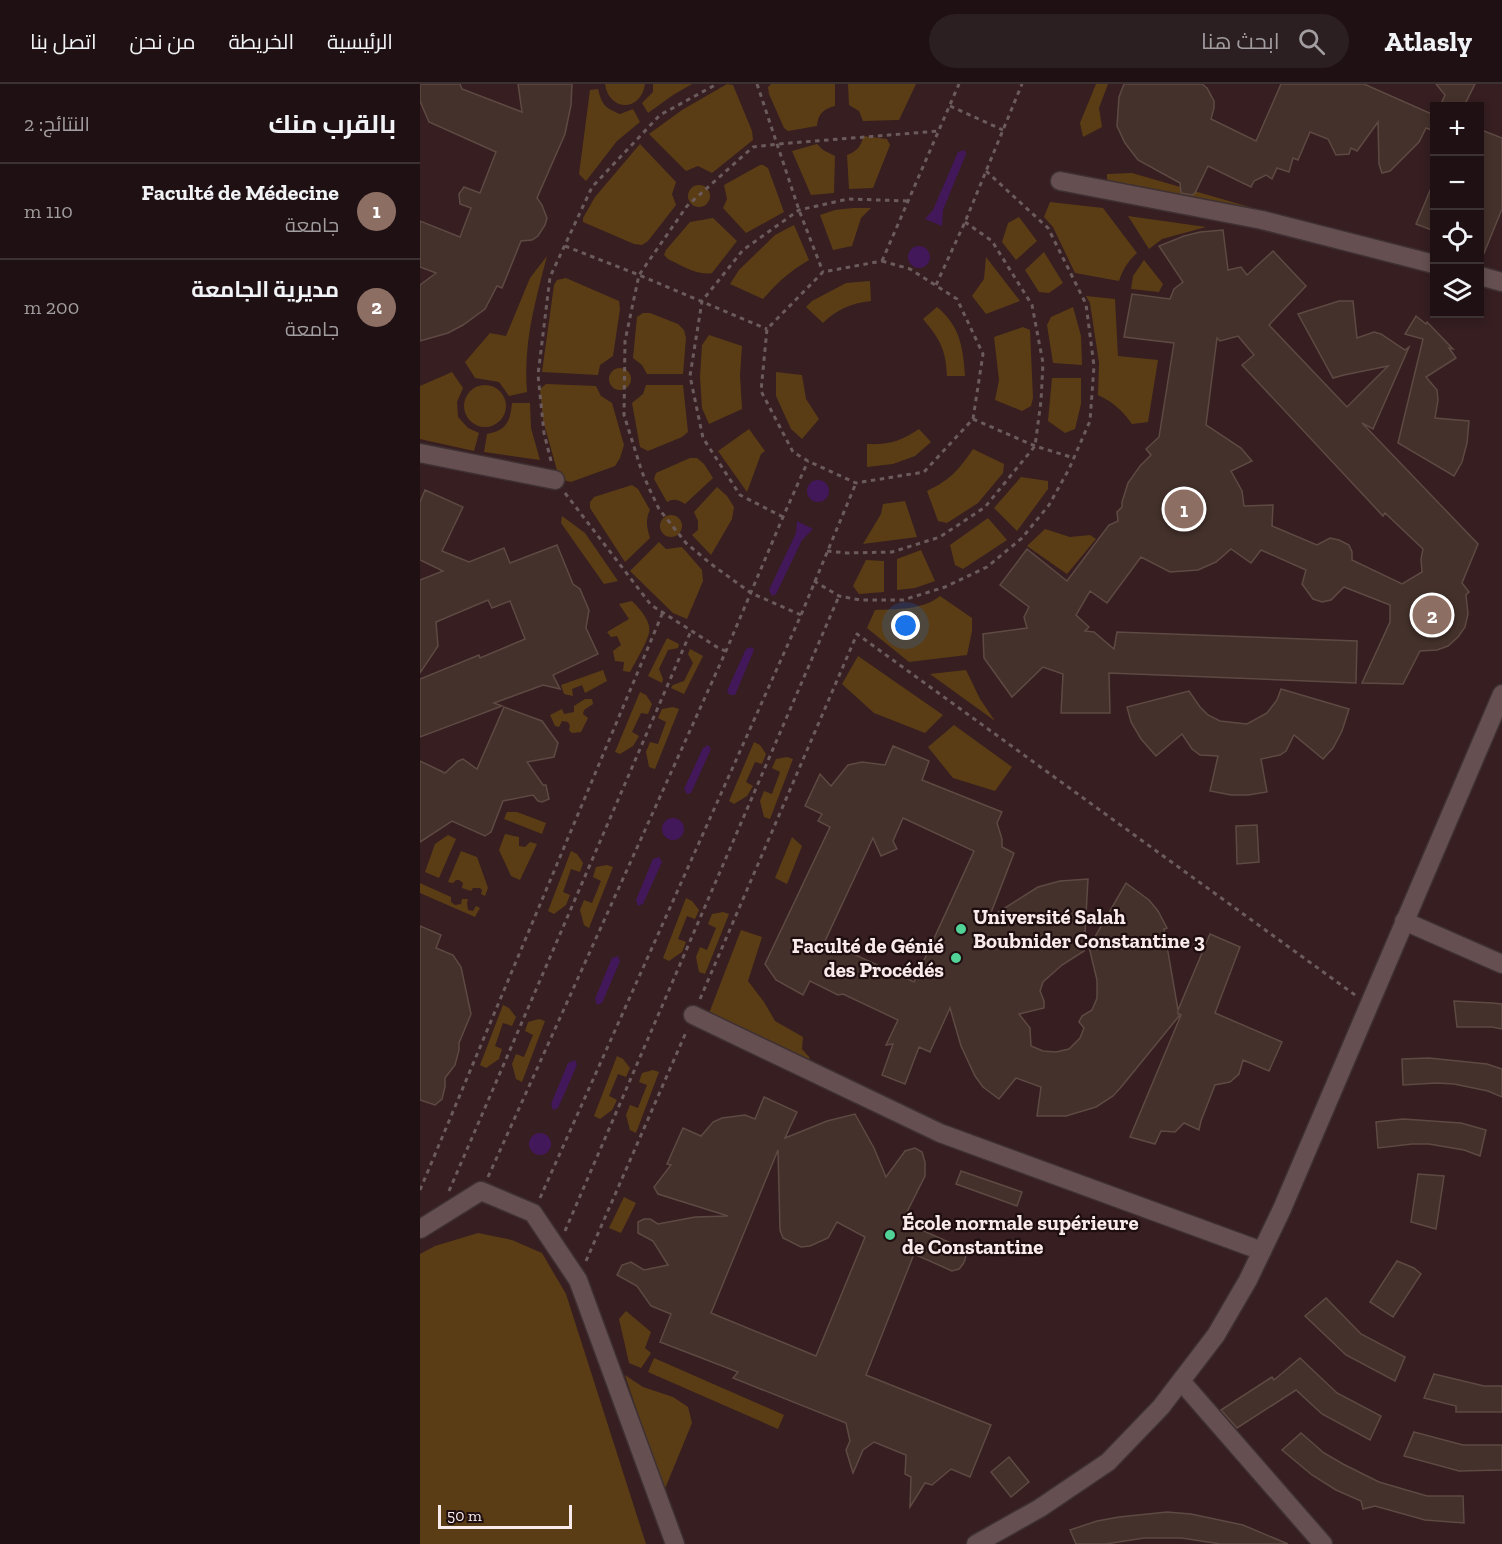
<!DOCTYPE html>
<html lang="ar">
<meta charset="utf-8">
<style>
:root{--surface:#1f1113;--page:#2c1f21;--text:#f1f3f6;--muted:#a19da0;--line:#3c3133;--accent:#0f766e}
body{margin:0;font-family:"Zilla Slab",Cairo,serif;background:var(--page);color:var(--text);direction:rtl}
.controls{position:absolute;right:18px;top:18px;display:grid;overflow:hidden;border-radius:0px;box-shadow:0 3px 9px #0003}
.controls button{width:54px;height:54px;display:grid;place-items:center;padding:0;border:0;border-bottom:2px solid var(--line);background:var(--surface);color:var(--text);font:30px sans-serif}
.scale{position:absolute;left:18px;bottom:15px;width:134px;box-sizing:border-box;padding-left:6px;border:3px solid #f9ebec;border-top:0;font-size:16px;line-height:21px;white-space:nowrap;color:#f9ebec;-webkit-text-stroke:4px #1f0e10;paint-order:stroke}
.you{position:absolute;left:486px;top:542px;width:21px;height:21px;margin:-15px;border:4px solid #fff;border-radius:50%;background:#1a73e8;box-shadow:0 0 0 9px #1a73e833}
.badge{display:grid;place-items:center;width:39px;height:39px;border-radius:50%;background:var(--accent);color:#fff;font-size:20px;font-weight:700}
.pin{position:absolute;translate:-50% -50%;border:3px solid #fff;box-shadow:0 2px 6px #0006}
.list{margin:0;padding:0;list-style:none}
h2{display:flex;justify-content:space-between;align-items:center;height:78px;margin:0;padding:0 24px;font-size:26px}
h2 small{font-size:20px;font-weight:400;color:var(--muted)}
.list li{display:grid;grid-template-columns:39px 1fr auto;gap:18px;align-items:center;box-sizing:border-box;height:96px;padding:0 24px;border-top:2px solid var(--line)}
.list b{display:block;font-size:22px;white-space:nowrap}
.list p{margin:0;font-size:20px;white-space:nowrap;color:var(--muted)}
.list em{font-size:20px;font-style:normal;color:var(--muted)}
.icon{flex:none;width:33px;height:33px;fill:none;stroke:currentColor;stroke-width:2;stroke-linecap:round;stroke-linejoin:round}
.map{position:relative;flex:none;width:1082px;height:1460px;overflow:hidden;direction:ltr}
header{display:flex;align-items:center;gap:36px;box-sizing:border-box;height:84px;padding:0 30px;background:var(--surface);border-bottom:2px solid var(--line)}
header strong{font-size:28px}
nav{display:flex;gap:33px;margin-inline-start:auto;font-size:21px}
.search{width:420px;height:54px;background:var(--page);display:flex;align-items:center;gap:15px;box-sizing:border-box;padding:0 21px;border-radius:33px;color:var(--muted);font-size:22px}
main{display:flex}
aside{flex:1;background:var(--surface)}
.map>svg:first-child{display:block}
.built{fill:#361e21;fill-rule:evenodd}
.green{fill:#5b3d15}
.water{fill:#43185a}
.building{fill:#44312b;stroke:#5e4a43;stroke-width:1.5;fill-rule:evenodd}
.lines{fill:none;stroke-linecap:round;stroke-linejoin:round}
.minor-casing{stroke:#3f3133;stroke-width:21}
.path{stroke:#6c5b5d;stroke-width:3;stroke-dasharray:4.5 4.5;stroke-linecap:butt}
.minor{stroke:#654f51;stroke-width:18}
.poi-dot{fill:#51d397;stroke:#1f0e10;stroke-width:2}
.labels{text-anchor:middle;stroke-width:4.5;stroke-linejoin:round;paint-order:stroke}
.poi-label{font-size:21px;font-weight:bold;fill:#f9ebec;stroke:#1f0e10;text-anchor:start}
</style>
<header>
<strong>Atlasly</strong>
<div class="search"><svg class="icon" aria-label="search" viewBox="0 0 24 24"><circle cx="10" cy="10" r="6"/><path d="M15 15l6 6"/></svg>ابحث هنا</div>
<nav><a>الرئيسية</a><a>الخريطة</a><a>من نحن</a><a>اتصل بنا</a></nav>
</header>
<main>
<div class="map">
<svg width="1082" height="1460" viewBox="0 0 1082 1460">
<rect width="100%" height="100%" fill="#291719"/>
<!-- built -->
<path class="built" d="M0,0h1082v1460h-1082zM1014,22h46v208h-46z"/>
<!-- green -->
<g class="green">
<path d="M185,0h40c-4,28 -36,28 -40,0z"/>
<polygon points="233,0 272,0 253,11 228,29 222,19 233,8"/>
<polygon points="307,0 313,1 332,47 333,56 292,89 278,82 266,87 229,50 262,26"/>
<path d="M351,0h64v22c-12,3 -17,8 -18,20l-29,5 -4,-3 -15,-34 -1,-7z"/>
<polygon points="428,0 496,0 479,36 443,37 439,27 429,21"/>
<polygon points="676,0 688,0 679,24 682,43 663,53 660,39"/>
<path d="M178,5c4,16 7,19 22,25l13,-5 7,13 -23,19 -31,40 -7,-7 11,-84z"/>
<path d="M443,52l24,3 3,6 -17,43 -24,1 -2,-34c9,-3 15,-9 16,-19z"/>
<polygon points="220,60 256,98 252,110 256,121 228,157 222,161 214,160 163,138 163,134 175,113"/>
<polygon points="397,60 403,66 415,72 414,109 391,111 372,67"/>
<polygon points="340,81 343,81 348,84 364,128 326,149 303,124 307,115 304,101"/>
<polygon points="712,89 871,135 687,100 687,90"/>
<circle cx="279" cy="112" r="11"/>
<path d="M630,118l53,6 34,45c-9,8 -14,16 -18,28l-44,-8 -22,-46 -9,-10z"/>
<polygon points="433,124 451,124 441,134 432,162 413,166 400,131 415,126"/>
<polygon points="708,132 786,143 742,155 729,165"/>
<polygon points="599,133 617,157 596,176 582,158 588,139"/>
<path d="M293,134l24,23 -25,32c-15,3 -31,-8 -44,-14l-4,-4 2,-5 24,-28z"/>
<path d="M374,141l15,35c-19,11 -31,22 -46,39l-33,-15 9,-14 36,-35z"/>
<polygon points="624,168 643,199 629,209 619,208 605,186"/>
<path d="M127,172c-12,46 -24,88 -20,136l-18,4 -10,-14 -24,-4 -10,-16 25,-29 16,3 24,-58z"/>
<polygon points="566,173 600,217 566,230 552,212 564,195"/>
<polygon points="724,176 743,200 739,208 711,205 713,192"/>
<polygon points="146,194 199,217 200,225 193,272 180,281 178,291 122,288 134,201 137,196"/>
<path d="M450,197l1,20c-19,2 -34,8 -48,22l-17,-16 6,-6 34,-18z"/>
<path d="M666,212l29,3 3,57 40,4 -10,62 -16,2c-10,-14 -19,-22 -34,-29l1,-32 -9,-60z"/>
<path d="M517,223c23,19 26,40 28,69h-18c-1,-26 -7,-37 -24,-57z"/>
<polygon points="653,223 661,252 662,281 633,279 627,241 631,233"/>
<polygon points="223,229 230,229 258,240 264,246 266,254 263,290 227,290 222,281 213,274 217,233"/>
<polygon points="603,243 610,246 613,314 611,322 602,327 575,316 579,296 574,253"/>
<polygon points="289,251 322,262 320,291 322,325 289,340 282,324 280,293 282,261"/>
<circle cx="200" cy="295" r="11"/>
<polygon points="32,288 43,304 37,318 38,333 48,344 59,349 54,367 0,355 0,302"/>
<polygon points="356,288 382,291 386,315 399,335 382,355 371,345 356,312"/>
<polygon points="632,294 661,294 661,320 655,345 645,349 628,337"/>
<polygon points="126,300 176,302 181,312 192,319 204,361 200,374 195,382 151,398 142,396 138,390 123,336 120,305"/>
<polygon points="226,301 263,301 268,348 262,353 228,367 220,363 212,319 223,310"/>
<circle cx="65" cy="322" r="21"/>
<path d="M92,319h18l1,25 9,32 -56,-8 3,-18c19,-4 23,-11 25,-31z"/>
<polygon points="329,345 345,367 341,370 327,408 298,367"/>
<path d="M499,345l12,13 -16,14 -22,8 -26,3v-23c22,1 34,-3 52,-15z"/>
<path d="M553,365l31,15 -1,9 -25,30 -31,20 -9,-2 -11,-30c24,-12 30,-19 46,-42z"/>
<path d="M270,374h7l7,6 9,14 -28,26c-6,-4 -11,-6 -18,-2l-13,-23 2,-6z"/>
<polygon points="601,393 628,397 628,405 597,447 574,424"/>
<path d="M212,401l6,4 12,21c-5,9 -3,19 0,28l-25,24 -35,-54v-6l4,-5z"/>
<polygon points="297,403 307,412 314,423 312,435 291,471 272,451 278,446 278,437 274,428"/>
<polygon points="485,417 497,453 443,460 461,430 463,420"/>
<circle cx="251" cy="442" r="11"/>
<polygon points="142,432 165,449 198,497 184,500 141,439"/>
<polygon points="568,434 587,456 543,485 535,481 530,461"/>
<polygon points="625,445 650,453 670,451 676,455 647,490 607,462"/>
<polygon points="239,458 246,465 262,463 282,486 283,497 267,535 253,529 210,487"/>
<polygon points="501,466 515,497 495,504 477,506 477,475"/>
<polygon points="446,476 464,477 464,508 439,510 433,502"/>
<path d="M520,512l32,22v13l-5,24 -58,7 -42,-34 8,-18c22,-1 48,0 65,-14z"/>
<path d="M212,517c7,7 20,21 17,32 -2,9 -14,30 -19,39l-7,-1 1,-9 -9,-1 -2,-10 8,-6 -4,-9 -6,1 -4,-5 22,-13 -10,-15z"/>
<polygon points="247,554 259,560 258,564 248,566 239,585 243,595 242,599 228,592"/>
<polygon points="270,565 283,572 264,610 251,604 253,601 264,597 273,579 268,570"/>
<polygon points="438,572 523,631 505,649 454,629 422,600"/>
<polygon points="183,586 187,597 165,609 162,601 152,605 153,612 144,610 141,601"/>
<polygon points="546,586 560,615 575,637 510,590"/>
<polygon points="220,608 226,611 232,620 228,630 221,629 212,648 219,652 213,662 200,670 195,668"/>
<polygon points="165,615 172,615 173,620 164,626 163,630 168,634 161,648 152,649 149,646 150,642 148,638 142,637 139,643 135,642 130,631 142,625 144,630 154,628 154,622"/>
<polygon points="253,623 259,625 235,685 229,683 226,668 230,658 238,660 246,638 238,634 242,625"/>
<polygon points="534,641 592,683 575,707 533,694 508,663"/>
<polygon points="334,658 340,661 346,670 342,680 335,678 326,698 333,702 327,712 314,720 309,717"/>
<polygon points="367,673 373,675 350,735 344,733 340,717 344,707 352,710 360,688 352,684 356,675"/>
<polygon points="87,728 97,728 126,739 122,750 84,735"/>
<polygon points="85,750 99,753 99,762 105,763 110,758 117,760 100,796 91,792 79,766"/>
<polygon points="28,751 36,755 19,794 5,788 15,760"/>
<polygon points="372,753 382,762 367,800 355,794"/>
<polygon points="41,767 57,773 68,804 65,812 61,810 62,806 60,804 53,804 51,807 42,804 43,799 39,796 36,796 33,799 28,798"/>
<polygon points="151,767 157,770 163,779 160,788 151,785 143,808 150,811 146,821 134,830 128,827"/>
<polygon points="187,781 193,783 169,844 164,841 160,826 164,816 172,819 181,797 173,793 176,783"/>
<polygon points="0,799 31,813 31,818 35,821 41,820 42,815 48,815 47,819 48,826 53,827 56,822 60,824 55,833 0,809"/>
<polygon points="266,814 272,817 279,826 275,835 267,832 258,855 266,858 262,868 249,877 243,874"/>
<polygon points="303,828 309,830 285,890 279,888 276,873 280,863 287,866 296,844 288,840 292,830"/>
<polygon points="321,846 342,853 328,897 344,918 355,937 383,953 382,965 390,974 385,978 288,932"/>
<polygon points="83,921 89,924 96,933 92,942 83,939 75,962 82,965 79,975 66,984 60,981"/>
<polygon points="119,935 125,937 102,998 96,995 92,980 96,970 104,973 113,951 105,947 108,938"/>
<polygon points="197,972 203,975 210,984 206,993 198,990 189,1012 197,1016 192,1026 180,1035 174,1032"/>
<polygon points="233,986 239,988 216,1049 210,1046 206,1031 210,1021 218,1024 227,1001 219,998 222,989"/>
<polygon points="204,1113 216,1119 201,1149 189,1144"/>
<polygon points="58,1149 92,1156 122,1169 146,1210 226,1460 0,1460 0,1170 15,1162"/>
<polygon points="206,1227 231,1248 225,1264 231,1269 221,1284 209,1279 199,1235"/>
<polygon points="234,1274 364,1331 358,1345 228,1288"/>
<polygon points="205,1291 223,1303 253,1313 268,1323 272,1339 244,1407"/>
</g>
<!-- water -->
<g class="water">
<polygon points="545,66 546,70 523,126 522,142 505,135 513,126 538,68"/>
<circle cx="499" cy="173" r="11"/>
<circle cx="398" cy="407" r="11"/>
<polygon points="377,437 393,445 382,456 356,510 352,512 349,506 376,449"/>
<polygon points="332,563 334,566 315,611 310,611 307,607 326,565"/>
<polygon points="288,661 291,665 271,709 267,710 264,705 283,664"/>
<circle cx="253" cy="745" r="11"/>
<polygon points="239,773 242,778 223,820 218,822 216,816 233,775"/>
<polygon points="198,872 200,877 182,919 177,921 175,915 192,874"/>
<polygon points="155,976 157,981 138,1024 133,1026 131,1020 148,979"/>
<circle cx="120" cy="1060" r="11"/>
</g>
<!-- building -->
<g class="building">
<polygon points="0,0 40,0 42,5 102,28 98,0 152,0 151,21 145,50 117,114 122,121 125,129 127,134 125,141 118,152 112,156 101,157 82,204 77,202 65,225 43,241 28,249 0,257 0,201 16,189 0,183 0,137 40,153 51,124 40,120 39,110 44,103 60,109 76,68 9,38 0,17"/>
<polygon points="704,0 782,0 787,4 794,17 794,24 791,35 836,57 861,0 944,0 1014,31 1014,47 1006,44 999,58 970,87 962,89 959,80 958,38 937,67 931,64 929,70 916,71 908,55 890,48 878,76 873,74 869,88 857,84 852,95 846,91 834,97 831,103 788,82 775,109 772,111 761,109 760,99 718,76 705,59 697,42 699,13"/>
<polygon points="1016,0 1055,0 1044,22 1020,22 1025,11"/>
<polygon points="1059,45 1082,54 1082,125 1060,179"/>
<polygon points="1014,97 1014,147 996,140"/>
<path d="M803,146l5,40 13,-3 6,8 26,-24 33,35 -37,39 78,82 41,-41 -44,9 -11,3 -35,-64 41,-13h14l4,37 17,-6 7,2 24,16 4,-3 -36,82 -11,-6 116,121 -16,39 7,9 -3,3 2,19 -3,13 -7,10 -10,9 -11,4 -17,1 -17,33 -41,-1 28,-61v-17l-46,-18 -13,13 -9,2 -9,-3 -11,-15 4,-14 -45,-20 -10,13 -20,-14 -15,13 -18,8 -28,2 -29,-15 -34,46 -17,-12 -14,24 13,12 -4,4 9,1 20,17 3,-17 240,9 -1,42 -247,-10 1,40h-49l2,-39 -20,-7 -31,30 -28,-39 -1,-24 44,-6 -3,-11 5,-10 -29,-22 27,-36 40,32 42,-56 9,-4 -1,-9 5,-5v-5l6,-19 12,-17 11,-11 -5,-6 13,-12 15,-94 -50,-6 8,-43 38,5 4,-10 9,-7 -24,-36 25,-10 16,-4zM818,252l16,19 -12,10 141,151 2,-3 38,36 -2,10 1,13 -20,12 -50,-24v-8l-3,-7 -10,-5 -9,-2 -13,7 -45,-19 1,-21 -29,1 -2,-15 -11,-20 21,-10 -11,-13 -35,-23 11,-87 3,3z"/>
<polygon points="996,232 1006,240 1007,238 1033,265 1029,264 1036,274 1006,293 1017,306 1018,316 1015,334 1049,337 1047,359 1042,378 1034,392 978,359 1003,255 985,250"/>
<polygon points="5,406 43,423 22,467 49,478 84,464 90,479 137,461 153,500 160,505 169,526 166,544 178,570 133,591 140,605 123,601 74,619 82,622 0,653 0,595 59,571 60,574 105,555 90,517 72,524 68,516 16,538 18,562 0,589 0,496 23,487 0,476 0,418"/>
<polygon points="861,605 929,625 922,647 913,664 903,675 874,651 866,667 860,671 841,675 847,708 828,711 811,711 790,707 798,672 780,671 772,665 762,650 736,672 721,655 711,638 707,623 769,607 780,623 788,631 800,637 827,640 847,629 857,616"/>
<polygon points="84,623 122,637 138,659 134,673 107,678 123,701 126,701 129,715 122,718 118,717 113,711 83,717 71,748 65,752 32,737 0,758 0,677 25,689 38,677 43,675 57,685"/>
<path d="M473,662l36,15 -7,19 80,32 -5,11 5,16v8l12,6 -25,65 49,-31 22,-6 28,-2 -4,72 -22,14 -19,17 -3,9 4,10v7l-25,6 11,14 1,18 12,5 13,1 13,-3 11,-11 4,-10 -5,-6 3,-6 10,-6 5,-12v-18l-8,-33 37,-64 23,17 9,11 9,17 -3,1 14,81 32,-76 30,13 -25,66 67,29 -13,29 -26,-11 -4,14 -9,8 -15,3 -14,36 -2,9 -15,-7 -9,9 -14,-1 -6,13 -25,-7 51,-122 -3,-2 1,3 -57,70 -9,10 -17,11 -30,9h-29l4,-29 -25,-9 -17,21 -16,-12 -8,-11 -14,-30 -11,-38 -20,44 -11,-5 -14,37 -23,-9 11,-31 -7,1 12,-25 -55,-26 -5,1 -28,-14 -7,14 -27,-15 -11,-16 65,-137 -12,-6 4,-7 -17,-8 15,-32 11,12 17,-21 14,-3 23,3zM483,734l71,33 -60,131 -89,-41 48,-103 8,18 16,-7 -4,-8z"/>
<polygon points="837,741 839,778 817,780 816,742"/>
<polygon points="0,842 21,851 16,864 33,871 41,883 51,930 39,959 39,966 35,981 25,994 25,1003 22,1015 15,1021 0,1016"/>
<polygon points="1034,917 1073,919 1082,920 1082,945 1072,943 1037,943"/>
<polygon points="1009,974 1067,980 1082,985 1082,1013 1068,1007 1034,1000 1017,999 983,1001 982,975"/>
<path d="M344,1013l33,15 -12,26 42,-17 28,-7 19,34 12,29 19,-26 10,-3 7,4 3,10v14l-20,40 9,2 1,9 47,21 4,6 -1,6 -2,4 -4,5 -7,2 -38,-17 -48,121 125,50 -21,52 -19,-8 -19,16 -7,-2 -15,24 1,-30 -6,-3 1,-19 -32,-13 -11,8 -10,23 -7,-23 4,-9 -4,-18 -113,-45 5,-6 -78,-30 11,-28 -20,-8 -14,-20 -20,-11 5,-10 9,-3 13,8 24,-5 -15,-24 -15,-8v-11l6,-3h6l8,5 37,-7 33,-1 -70,-22 -4,-7 17,-22 -4,-1 16,-36 18,8 12,-14 9,-4 23,-3 10,4zM358,1066l2,80 3,8 18,9 9,-1 18,-8 9,-16 28,15 -49,119 -105,-43z"/>
<polygon points="983,1035 1041,1039 1066,1046 1060,1072 1044,1066 1009,1060 992,1060 958,1064 956,1038"/>
<polygon points="541,1087 602,1108 597,1122 536,1100"/>
<polygon points="998,1090 1024,1092 1016,1145 991,1138"/>
<polygon points="977,1177 994,1184 1001,1190 973,1233 950,1218"/>
<polygon points="906,1214 941,1250 985,1273 975,1297 926,1271 885,1232"/>
<polygon points="880,1274 917,1309 961,1332 950,1356 902,1330 876,1306 817,1344 801,1326 852,1293 854,1296"/>
<polygon points="1014,1290 1064,1302 1082,1302 1082,1328 1036,1328 1036,1322 1004,1314"/>
<polygon points="994,1348 1043,1361 1082,1361 1082,1386 1039,1387 984,1372"/>
<polygon points="881,1349 904,1369 923,1380 959,1398 1007,1412 1043,1412 1044,1439 1005,1436 955,1422 943,1425 941,1417 916,1406 892,1391 862,1366"/>
<polygon points="589,1373 609,1398 591,1413 571,1388"/>
<polygon points="747,1428 771,1430 823,1441 868,1460 800,1460 762,1454 724,1454 686,1460 656,1460 650,1446 677,1437 699,1433"/>
</g>
<g class="lines">
<!-- minor casing -->
<g class="minor-casing">
<g id="minor">
<polyline points="640,97 842,136 1014,180"/>
<polyline points="1060,192 1082,198"/>
<polyline points="0,369 135,396"/>
<polyline points="984,837 1082,880"/>
<polyline points="273,931 520,1049 842,1167"/>
<polyline points="0,1145 61,1107 113,1129 158,1196 255,1460"/>
<polyline points="761,1297 903,1460"/>
<polyline points="556,1460 620,1424 688,1378 741,1323 796,1251 828,1196 862,1125 1082,610"/>
</g>
</g>
<!-- path -->
<g class="path">
<polyline points="337,0 379,126 403,188"/>
<polyline points="530,22 583,46"/>
<polyline points="145,162 219,191 347,245"/>
<polygon points="462,177 490,185 537,215 563,270 553,335 504,388 436,399 388,377 373,368 341,307 347,245 403,188"/>
<polyline points="462,177 539,0"/>
<polyline points="516,201 545,138 602,0"/>
<polyline points="553,335 615,362 654,374"/>
<polyline points="131,377 124,349 118,291 130,193 172,103 240,31 297,0"/>
<polyline points="145,409 231,521 300,565 306,567"/>
<polyline points="363,433 320,411 283,354 270,292 282,217 323,166 379,126 428,115 489,117"/>
<polyline points="407,467 427,469 472,468 520,453 565,423 615,362 621,317 623,279 612,221 572,157 545,138"/>
<polyline points="394,497 419,512 440,516 483,516 525,503 567,483 602,454 629,421 649,385 670,337 674,282 666,220 628,144 565,86"/>
<polyline points="381,531 331,509 291,480 266,459 239,425 229,404 222,388 204,331 205,257 219,191 267,122 333,63 358,60 519,47"/>
<polyline points="280,915 437,550 935,911"/>
<polyline points="68,1093 306,567 363,433 388,377"/>
<polyline points="0,1106 243,528"/>
<polyline points="29,1107 271,547"/>
<polyline points="120,1114 381,531 436,399"/>
<polyline points="145,1147 419,512"/>
<polyline points="166,1177 267,946"/>
</g>
<!-- minor -->
<use href="#minor" class="minor"/>
</g>
<!-- markers -->
<g class="poi-dot">
<circle cx="541" cy="845" r="6"/>
<circle cx="536" cy="874" r="6"/>
<circle cx="470" cy="1151" r="6"/>
</g>
<g class="labels">
<!-- poi labels -->
<g class="poi-label">
<text x="553" y="840">Université Salah<tspan x="553" dy="24">Boubnider Constantine 3</tspan></text>
<text x="524" y="869" text-anchor="end">Faculté de Génié<tspan x="524" dy="24">des Procédés</tspan></text>
<text x="482" y="1146">École normale supérieure<tspan x="482" dy="24">de Constantine</tspan></text>
</g>
</g>
</svg>
<div class="controls">
<button>+</button>
<button>−</button>
<button><svg class="icon" aria-label="locate" viewBox="0 0 24 24"><circle cx="12" cy="12" r="6"/><path d="M12 2v4M12 18v4M2 12h4M18 12h4"/></svg></button>
<button><svg class="icon" aria-label="layers" viewBox="0 0 24 24"><path d="M12 4l9 5-9 5-9-5zM3 14l9 5 9-5"/></svg></button>
</div>
<div class="scale">50 m</div>
<div class="you"></div>
<div class="pin badge" style="left:764px;top:425px;background:#8d6e63">1</div>
<div class="pin badge" style="left:1012px;top:531px;background:#8d6e63">2</div>
</div>
<aside>
<h2>بالقرب منك<small>النتائج: 2</small></h2>
<ul class="list">
<li><span class="badge" style="background:#8d6e63">1</span><div><b>Faculté de Médecine</b><p>جامعة</p></div><em>110 m</em></li>
<li><span class="badge" style="background:#8d6e63">2</span><div><b>مديرية الجامعة</b><p>جامعة</p></div><em>200 m</em></li>
</ul>
</aside>
</main>
